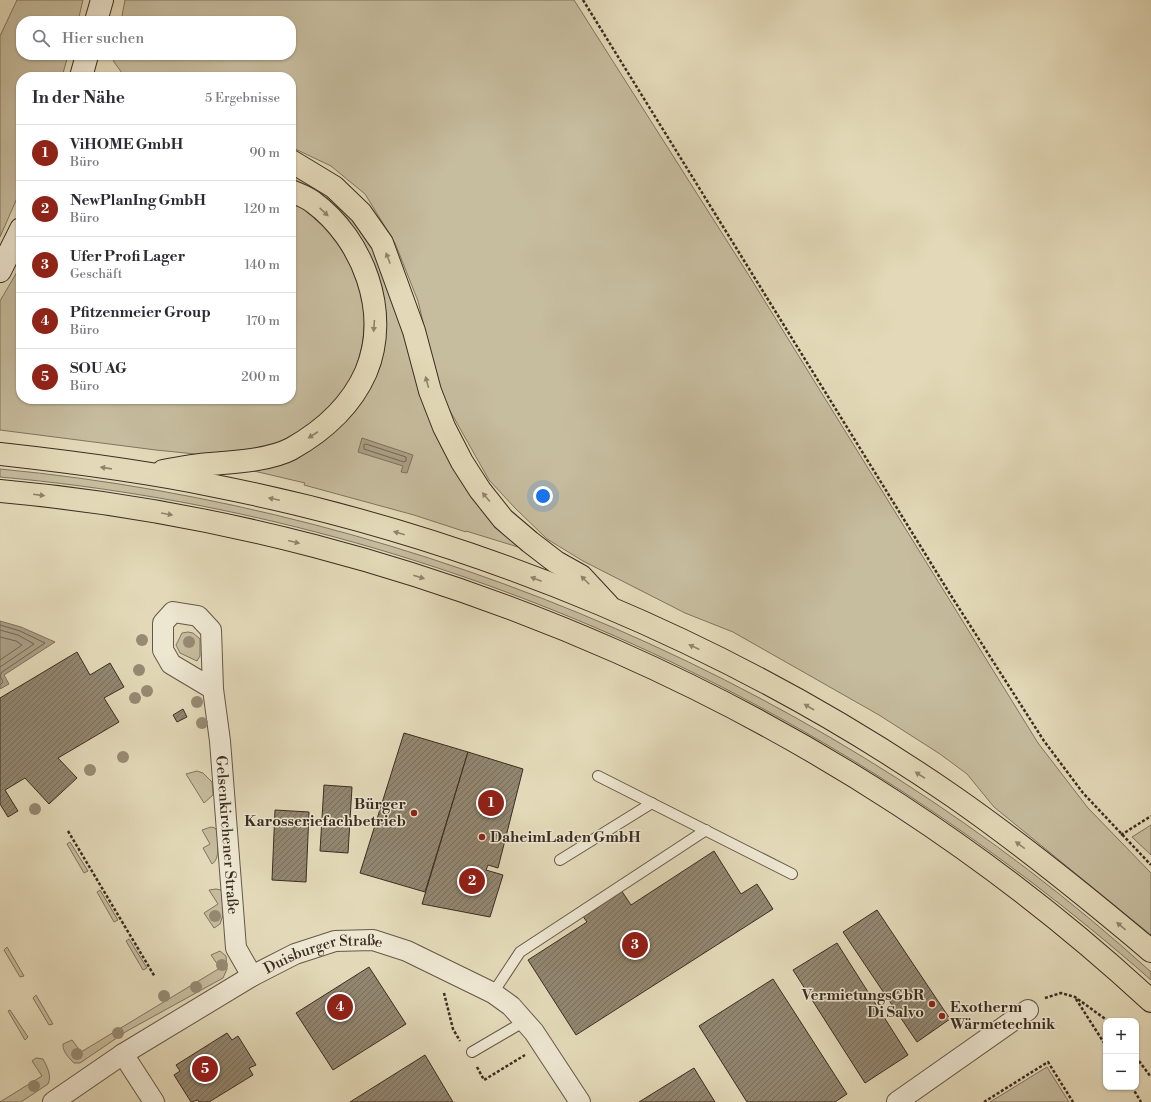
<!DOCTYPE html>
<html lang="de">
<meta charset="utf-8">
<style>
:root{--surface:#fff;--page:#f2f2f3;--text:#2b2b33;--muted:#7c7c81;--line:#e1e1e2;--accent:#8f2418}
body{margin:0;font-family:"Libre Bodoni",serif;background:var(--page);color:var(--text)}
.controls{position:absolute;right:12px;bottom:12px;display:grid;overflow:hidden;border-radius:8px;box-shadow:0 1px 3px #0004}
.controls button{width:36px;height:36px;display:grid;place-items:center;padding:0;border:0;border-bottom:1px solid var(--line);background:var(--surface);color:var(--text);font:20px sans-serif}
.you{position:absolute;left:543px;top:496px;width:14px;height:14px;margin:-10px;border:3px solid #fff;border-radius:50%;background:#1a73e8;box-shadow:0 0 0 6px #1a73e833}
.badge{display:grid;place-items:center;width:26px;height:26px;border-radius:50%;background:var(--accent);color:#fff;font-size:13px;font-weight:700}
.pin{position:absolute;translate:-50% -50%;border:2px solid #fff;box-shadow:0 1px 4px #0006}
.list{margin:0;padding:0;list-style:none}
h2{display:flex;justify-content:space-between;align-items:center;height:52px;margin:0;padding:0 16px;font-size:17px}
h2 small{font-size:13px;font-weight:400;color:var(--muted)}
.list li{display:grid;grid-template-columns:26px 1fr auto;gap:12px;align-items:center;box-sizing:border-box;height:56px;padding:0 16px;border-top:1px solid var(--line)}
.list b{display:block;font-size:15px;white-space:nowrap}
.list p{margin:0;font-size:13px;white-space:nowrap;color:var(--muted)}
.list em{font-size:13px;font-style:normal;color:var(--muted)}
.icon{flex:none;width:22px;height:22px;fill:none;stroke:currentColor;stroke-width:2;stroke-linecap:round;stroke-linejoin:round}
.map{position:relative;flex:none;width:1151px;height:1102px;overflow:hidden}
.search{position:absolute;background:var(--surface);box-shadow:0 1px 3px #0004;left:16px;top:16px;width:280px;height:44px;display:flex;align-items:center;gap:10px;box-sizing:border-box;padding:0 14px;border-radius:16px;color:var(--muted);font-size:15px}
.panel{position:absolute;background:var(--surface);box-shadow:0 1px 3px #0004;left:16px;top:72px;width:280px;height:332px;border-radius:16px}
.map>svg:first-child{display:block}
.green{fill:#c6bc9e;stroke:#807460}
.water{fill:#aa9f85;stroke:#7e715d}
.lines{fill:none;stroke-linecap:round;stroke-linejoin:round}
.shore{stroke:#726653;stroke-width:1}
.building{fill:url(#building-hatch);stroke:#3b2d21}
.lane-casing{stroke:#655847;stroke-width:12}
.street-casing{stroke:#655847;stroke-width:22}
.secondary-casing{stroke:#3b2d21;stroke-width:24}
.highway-casing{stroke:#3b2d21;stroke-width:24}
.path{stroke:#3b2d21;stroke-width:2.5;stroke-dasharray:3 2;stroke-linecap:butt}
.lane{stroke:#ede6d1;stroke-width:10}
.street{stroke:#ede6d1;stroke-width:20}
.secondary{stroke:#ede6d1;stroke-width:22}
.highway{stroke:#e3d9b8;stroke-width:22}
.tree{fill:#968a73}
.oneway{fill:#8f836c}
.poi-dot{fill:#8f2418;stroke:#ede6d1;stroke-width:1.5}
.labels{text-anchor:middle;stroke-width:3;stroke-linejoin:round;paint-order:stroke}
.poi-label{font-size:15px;font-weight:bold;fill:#3b2d21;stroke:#ede6d1;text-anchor:end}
.street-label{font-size:15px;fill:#3b2d21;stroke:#ede6d1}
</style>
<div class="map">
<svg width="1151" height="1102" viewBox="0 0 1151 1102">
<defs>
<pattern id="building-hatch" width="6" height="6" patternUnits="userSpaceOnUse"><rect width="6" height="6" fill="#928670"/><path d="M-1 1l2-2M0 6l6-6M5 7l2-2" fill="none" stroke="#786e5c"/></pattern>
</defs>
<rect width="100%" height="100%" fill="#e3d9b8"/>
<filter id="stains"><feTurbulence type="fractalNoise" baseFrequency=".005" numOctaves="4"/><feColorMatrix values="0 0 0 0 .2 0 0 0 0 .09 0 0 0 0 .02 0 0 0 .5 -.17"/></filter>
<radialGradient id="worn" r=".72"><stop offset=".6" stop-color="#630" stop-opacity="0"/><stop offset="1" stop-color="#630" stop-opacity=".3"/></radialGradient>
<!-- green -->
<g class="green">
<polygon points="17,0 83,0 78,21 21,21 21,55 68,55 62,77 21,77 21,189 0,237 0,36"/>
<polygon points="125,0 574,0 748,274 1038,743 1088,808 1151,873 1151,935 994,807 967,774 940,754 879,715 733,632 685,613 583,561 547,539 515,508 489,480 440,393 418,301 395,243 365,194 331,166 291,147 291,77 125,77 114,62 113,55 291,55 291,21 121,21"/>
<path d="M291,171l24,13 38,34 15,21 9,18 13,31 36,119 92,140 -52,-16v1l-52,-17 -110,-30 1,-2 -51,-12c36,-10 69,-27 94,-53l31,-133 -88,-104z"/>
<polygon points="291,200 303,208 335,236 356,271 365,312 363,341 360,354 356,368 341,397 298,435 264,449 205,455 156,450 0,430 0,301 21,265 21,399 291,399"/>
<path d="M0,469c421,40 837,218 1151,503v8c-324,-285 -721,-464 -1151,-503z"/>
<polygon points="188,632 193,633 200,639 200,656 197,661 180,653 176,645 182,633"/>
<polygon points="197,771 203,773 212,782 213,795 204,803 186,774"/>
<polygon points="1151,825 1151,855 1132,837"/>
<path d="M211,827l4,1 2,3c0,9 4,28 -5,33l-9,-16 7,-4 -8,-14z"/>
<polygon points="70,842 88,871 84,873 67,844"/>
<polygon points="216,889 221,890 222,892 223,915 220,924 214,928 204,913 218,904 209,890"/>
<polygon points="100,890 118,920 114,922 97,892"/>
<polygon points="129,939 147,968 143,970 126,941"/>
<polygon points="7,947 24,976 20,977 4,950"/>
<path d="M220,951l6,5 1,13 -4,9 -96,53 -47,32h-6c-5,-5 -12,-12 -11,-19l9,-4 9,12 139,-84 -9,-13z"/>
<polygon points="36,995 53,1024 49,1025 33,998"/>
<polygon points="10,1010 28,1037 25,1040 8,1011"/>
<path d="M36,1058l7,1c4,8 9,16 5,25l-27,18h-21l42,-26 -10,-15z"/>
<polygon points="1047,1067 1069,1102 990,1102"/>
</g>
<!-- water -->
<g class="water">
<polygon points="362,438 413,455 407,473 401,472 403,466 358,452"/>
<polygon points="0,621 21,627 55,642 4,675 9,684 0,689"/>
</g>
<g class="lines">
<!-- shore -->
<g class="shore">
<polygon points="366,444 406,457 406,461 404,462 364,449 364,445"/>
<polyline points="0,625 20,631 45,643 2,672 0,676 3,682 0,685"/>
<polyline points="0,630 18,635 34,644 0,667"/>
<polyline points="0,637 16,641 22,645 0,660"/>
</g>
</g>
<!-- building -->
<g class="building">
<polygon points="77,652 90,675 110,663 124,687 104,698 119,722 58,758 77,778 49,804 25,778 5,790 18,811 8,817 0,804 0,698"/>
<polygon points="183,709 187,717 177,722 173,715"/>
<polygon points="404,733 468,752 425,892 360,873"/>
<polygon points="468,752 523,769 498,868 488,865 486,870 503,875 490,917 422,904"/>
<polygon points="324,785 352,787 348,853 320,851"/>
<polygon points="275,810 309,812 306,882 272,880"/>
<polygon points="714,851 741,894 757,884 773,909 576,1035 528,960 587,922 582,915 621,890 631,905"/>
<polygon points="877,910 950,1019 917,1042 843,932"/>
<polygon points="837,943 908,1055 865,1083 793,970"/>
<polygon points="369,967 406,1024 333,1070 296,1013"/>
<polygon points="773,979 847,1094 835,1102 747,1102 699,1026"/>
<polygon points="227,1033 232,1040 238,1036 256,1065 249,1068 253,1075 209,1102 199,1102 198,1100 191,1102 174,1075 180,1071 176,1065"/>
<polygon points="425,1055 453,1102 350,1102"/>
<polygon points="694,1068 715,1102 639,1102"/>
</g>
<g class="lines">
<!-- lane casing -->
<g class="lane-casing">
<g id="lane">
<polyline points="598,776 792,874"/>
<polyline points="560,860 652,803"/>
<polyline points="493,993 520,952 706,830"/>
<polyline points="472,1052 525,1021"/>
</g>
</g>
<!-- street casing -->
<g class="street-casing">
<g id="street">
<path id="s1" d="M213,689l-42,-25 -8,-14v-27l10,-11 25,4 13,14 2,59 7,52 16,207 16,28"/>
<polyline points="123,1054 154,1102"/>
<path id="s2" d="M53,1102l70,-48 129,-78 43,-22 40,-13 38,-1 34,11 86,42 18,13 23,26 46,70"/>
<polyline points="897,1102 1028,1010"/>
</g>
</g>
<!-- secondary casing -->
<g class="secondary-casing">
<g id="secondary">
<polyline points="96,21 102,0"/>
<polyline points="81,77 87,55"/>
<polyline points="0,271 21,229"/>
</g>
</g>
<!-- highway casing -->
<g class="highway-casing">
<g id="highway">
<polyline points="291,161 334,187 361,213 382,243 414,331 430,391 444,427 462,462 480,490 503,519 530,542 556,562 581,576 608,605"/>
<path d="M0,454c72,8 144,17 215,32 263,52 519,159 739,311 69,48 133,100 197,154"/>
<path d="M163,471c16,-3 32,-6 48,-7 24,-2 59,-4 80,-15 32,-18 60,-43 75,-77 25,-60 -3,-133 -53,-170 -6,-5 -15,-8 -22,-11"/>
<path d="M0,491c424,38 839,221 1151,510"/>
</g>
</g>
<!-- path -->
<g class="path">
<polyline points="583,0 950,594 1044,741 1083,793 1151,865"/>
<polyline points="68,831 155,977"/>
<polyline points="1121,835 1151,816"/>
<polyline points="444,993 453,1029 460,1041"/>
<polyline points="1045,998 1061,993 1075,997 1108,1021"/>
<polyline points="1076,999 1106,1046"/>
<polyline points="1136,1057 1151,1077"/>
<polyline points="477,1067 484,1080 525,1055"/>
<polyline points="1132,1087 1141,1102"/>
<polyline points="984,1102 1048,1062 1073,1102"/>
</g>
<!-- lane -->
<use href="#lane" class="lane"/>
<!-- street -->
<use href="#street" class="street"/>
<!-- secondary -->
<use href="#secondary" class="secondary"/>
<!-- highway -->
<use href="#highway" class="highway"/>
</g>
<!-- trees -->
<g class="tree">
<circle cx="142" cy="640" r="6"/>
<circle cx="189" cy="642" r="6"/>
<circle cx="139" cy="670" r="6"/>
<circle cx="147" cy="691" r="6"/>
<circle cx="135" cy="698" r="6"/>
<circle cx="197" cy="702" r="6"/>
<circle cx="202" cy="723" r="6"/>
<circle cx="123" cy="757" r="6"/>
<circle cx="90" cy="770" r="6"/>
<circle cx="35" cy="809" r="6"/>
<circle cx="215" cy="916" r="6"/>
<circle cx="222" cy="965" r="6"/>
<circle cx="196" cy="987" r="6"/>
<circle cx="164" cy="996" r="6"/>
<circle cx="118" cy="1033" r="6"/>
<circle cx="77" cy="1054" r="6"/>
<circle cx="34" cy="1086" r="6"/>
</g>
<!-- one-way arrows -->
<defs><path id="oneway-solid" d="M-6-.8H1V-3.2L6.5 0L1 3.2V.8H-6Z"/></defs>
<g class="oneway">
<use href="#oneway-solid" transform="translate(324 212) rotate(43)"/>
<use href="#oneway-solid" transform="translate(388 258) rotate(-111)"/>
<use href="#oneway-solid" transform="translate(374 326) rotate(94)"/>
<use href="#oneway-solid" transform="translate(427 382) rotate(-105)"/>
<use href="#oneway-solid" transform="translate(313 435) rotate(147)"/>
<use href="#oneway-solid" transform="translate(106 468) rotate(-172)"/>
<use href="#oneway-solid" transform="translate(39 495) rotate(7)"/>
<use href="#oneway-solid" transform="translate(486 497) rotate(-130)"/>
<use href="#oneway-solid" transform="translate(274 499) rotate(-168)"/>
<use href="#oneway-solid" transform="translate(167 514) rotate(10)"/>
<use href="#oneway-solid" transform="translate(399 533) rotate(-164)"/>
<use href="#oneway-solid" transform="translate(294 542) rotate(14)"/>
<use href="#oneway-solid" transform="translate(419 577) rotate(18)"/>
<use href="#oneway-solid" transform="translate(536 579) rotate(-159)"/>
<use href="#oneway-solid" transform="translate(585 580) rotate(-135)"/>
<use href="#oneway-solid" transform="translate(694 647) rotate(-155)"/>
<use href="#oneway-solid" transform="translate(809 707) rotate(-150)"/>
<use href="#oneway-solid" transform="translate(920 775) rotate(-147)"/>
<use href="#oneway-solid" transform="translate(1020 845) rotate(-144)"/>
<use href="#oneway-solid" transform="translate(1121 926) rotate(-140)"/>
</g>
<!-- markers -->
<g class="poi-dot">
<circle cx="414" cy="813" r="4"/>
<circle cx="482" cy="837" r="4"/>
<circle cx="932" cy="1004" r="4"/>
<circle cx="942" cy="1016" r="4"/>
</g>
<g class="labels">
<!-- poi labels -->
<g class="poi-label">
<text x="406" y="809">Bürger<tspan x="406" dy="17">Karosseriefachbetrieb</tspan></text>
<text x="490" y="842" text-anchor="start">DaheimLaden GmbH</text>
<text x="924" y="1000">VermietungsGbR<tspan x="924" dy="17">Di Salvo</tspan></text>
<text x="950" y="1012" text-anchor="start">Exotherm<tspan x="950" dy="17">Wärmetechnik</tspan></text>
</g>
<!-- street labels -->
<g class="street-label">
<text dy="5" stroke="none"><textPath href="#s1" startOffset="357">Gelsenkirchener Straße</textPath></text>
<text dy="5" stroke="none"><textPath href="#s2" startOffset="312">Duisburger Straße</textPath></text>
</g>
</g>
<rect width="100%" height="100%" filter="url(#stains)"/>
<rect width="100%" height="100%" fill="url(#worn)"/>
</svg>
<div class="controls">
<button>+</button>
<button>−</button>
</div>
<div class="you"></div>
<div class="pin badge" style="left:491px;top:803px">1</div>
<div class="pin badge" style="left:472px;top:881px">2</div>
<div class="pin badge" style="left:635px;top:945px">3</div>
<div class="pin badge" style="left:340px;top:1007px">4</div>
<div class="pin badge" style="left:205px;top:1069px">5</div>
<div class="search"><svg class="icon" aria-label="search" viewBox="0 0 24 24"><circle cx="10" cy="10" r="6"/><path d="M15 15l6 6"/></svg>Hier suchen</div>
<section class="panel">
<h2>In der Nähe<small>5 Ergebnisse</small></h2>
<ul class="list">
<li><span class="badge">1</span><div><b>ViHOME GmbH</b><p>Büro</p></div><em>90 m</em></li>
<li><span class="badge">2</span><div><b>NewPlanIng GmbH</b><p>Büro</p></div><em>120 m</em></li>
<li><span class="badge">3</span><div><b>Ufer Profi Lager</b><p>Geschäft</p></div><em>140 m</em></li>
<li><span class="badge">4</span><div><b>Pfitzenmeier Group</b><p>Büro</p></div><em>170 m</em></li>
<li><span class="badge">5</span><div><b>SOU AG</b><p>Büro</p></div><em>200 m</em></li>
</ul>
</section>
</div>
